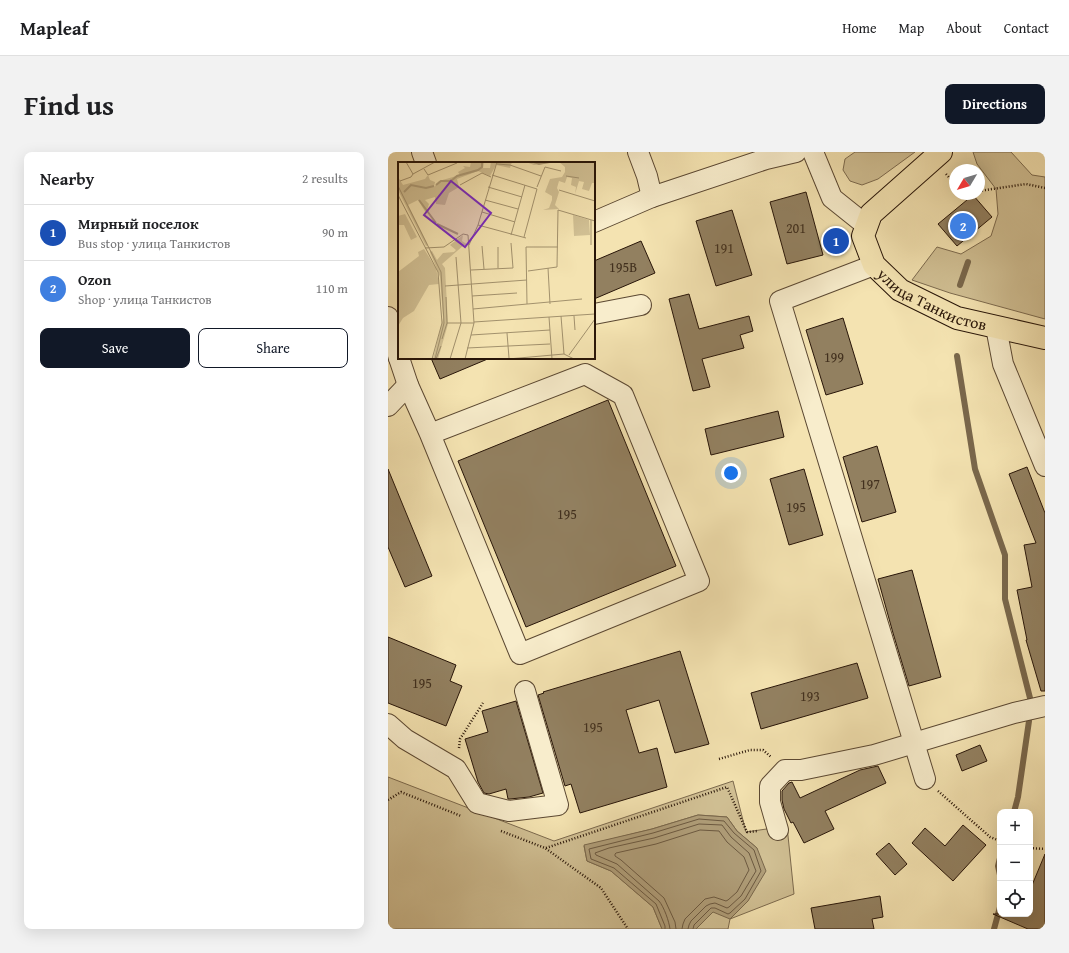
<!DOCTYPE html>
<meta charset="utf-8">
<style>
:root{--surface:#fff;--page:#f2f2f2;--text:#202124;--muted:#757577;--line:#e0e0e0;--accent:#111827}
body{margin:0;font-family:"Gentium Book Plus",serif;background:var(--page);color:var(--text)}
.controls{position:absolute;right:12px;bottom:12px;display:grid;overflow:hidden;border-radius:8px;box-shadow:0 4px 16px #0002}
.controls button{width:36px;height:36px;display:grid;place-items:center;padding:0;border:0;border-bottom:1px solid var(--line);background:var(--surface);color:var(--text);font:20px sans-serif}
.compass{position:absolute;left:561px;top:12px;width:36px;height:36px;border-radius:50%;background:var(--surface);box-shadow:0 4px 16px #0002;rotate:232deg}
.you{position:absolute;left:343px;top:321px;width:14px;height:14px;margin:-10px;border:3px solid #fff;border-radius:50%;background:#1a73e8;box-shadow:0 0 0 6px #1a73e833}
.badge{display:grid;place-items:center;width:26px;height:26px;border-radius:50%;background:var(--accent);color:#fff;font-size:13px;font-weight:700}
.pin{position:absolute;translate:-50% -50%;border:2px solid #fff;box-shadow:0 1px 4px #0006}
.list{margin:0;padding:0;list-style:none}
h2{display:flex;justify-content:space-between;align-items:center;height:52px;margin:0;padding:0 16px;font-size:17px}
h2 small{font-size:13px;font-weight:400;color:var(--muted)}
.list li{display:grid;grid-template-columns:26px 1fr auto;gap:12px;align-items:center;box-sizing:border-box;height:56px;padding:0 16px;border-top:1px solid var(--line)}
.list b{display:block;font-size:15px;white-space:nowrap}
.list p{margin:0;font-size:13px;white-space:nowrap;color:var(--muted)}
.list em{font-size:13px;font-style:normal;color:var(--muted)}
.actions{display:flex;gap:8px;padding:12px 16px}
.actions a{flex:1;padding:9px 0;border:1px solid var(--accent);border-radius:8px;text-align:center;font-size:14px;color:var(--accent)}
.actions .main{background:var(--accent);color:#fff}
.icon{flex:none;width:22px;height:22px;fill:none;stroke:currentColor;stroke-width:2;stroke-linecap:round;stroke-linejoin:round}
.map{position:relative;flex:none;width:657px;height:777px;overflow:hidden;border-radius:8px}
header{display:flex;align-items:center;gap:24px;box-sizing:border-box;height:56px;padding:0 20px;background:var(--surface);border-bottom:1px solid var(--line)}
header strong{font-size:19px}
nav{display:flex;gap:22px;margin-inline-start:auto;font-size:14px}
.intro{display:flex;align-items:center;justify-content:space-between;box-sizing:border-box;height:96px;padding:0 24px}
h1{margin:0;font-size:28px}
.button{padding:10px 18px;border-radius:8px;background:var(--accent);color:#fff;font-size:14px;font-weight:700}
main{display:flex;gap:24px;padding:0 24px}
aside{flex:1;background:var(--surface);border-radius:8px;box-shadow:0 4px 16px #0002}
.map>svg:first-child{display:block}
.green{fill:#d1c094;stroke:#7c6a4e}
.water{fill:#af9d78;stroke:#79674b}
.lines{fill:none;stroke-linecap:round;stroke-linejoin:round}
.shore{stroke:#6c5940;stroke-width:1}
.stream{stroke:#79674b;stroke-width:6}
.building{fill:#928060;stroke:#281508}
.minor-casing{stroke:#5b4832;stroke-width:22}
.major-casing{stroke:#281508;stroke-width:24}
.path{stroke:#281508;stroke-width:2.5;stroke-dasharray:1 2;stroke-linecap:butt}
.minor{stroke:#f8edcc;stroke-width:20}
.major{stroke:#f4e3b1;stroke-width:22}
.labels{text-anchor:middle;stroke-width:4;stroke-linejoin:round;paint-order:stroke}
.number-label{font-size:14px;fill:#42301e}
.street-label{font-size:16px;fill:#281508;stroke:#f8edcc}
.inset-river{fill:none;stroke:#af9d78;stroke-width:2}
.inset-road{fill:none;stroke:#a2916d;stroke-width:1}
.view{fill:#7b2cbf;fill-opacity:0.15;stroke:#7b2cbf;stroke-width:2}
.inset-edge{fill:none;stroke:#281508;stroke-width:2}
</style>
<header>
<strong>Mapleaf</strong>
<nav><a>Home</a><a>Map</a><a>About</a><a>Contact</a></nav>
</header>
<div class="intro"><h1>Find us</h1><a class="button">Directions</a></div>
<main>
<aside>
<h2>Nearby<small>2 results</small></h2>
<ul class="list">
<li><span class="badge" style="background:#1a4fb4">1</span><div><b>Мирный поселок</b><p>Bus stop · улица Танкистов</p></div><em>90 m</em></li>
<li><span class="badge" style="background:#3f7fe0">2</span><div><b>Ozon</b><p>Shop · улица Танкистов</p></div><em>110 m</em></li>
</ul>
<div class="actions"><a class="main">Save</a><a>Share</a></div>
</aside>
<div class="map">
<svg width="657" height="777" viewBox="0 0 657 777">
<rect width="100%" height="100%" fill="#f4e3b1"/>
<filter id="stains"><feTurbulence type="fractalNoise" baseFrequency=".005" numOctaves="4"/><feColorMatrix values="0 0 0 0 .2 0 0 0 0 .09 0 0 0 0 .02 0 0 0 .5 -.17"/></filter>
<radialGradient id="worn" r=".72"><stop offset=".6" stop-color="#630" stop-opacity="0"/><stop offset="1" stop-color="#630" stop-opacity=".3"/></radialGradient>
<!-- green -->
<g class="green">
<polygon points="467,0 527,0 490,27 474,33 462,29 455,18 457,7"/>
<polygon points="585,0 623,0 644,23 657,25 657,167 562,141 524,128 549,95 573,102 603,84 610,62 608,37 589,12"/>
<polygon points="0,625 166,689 345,629 358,680 399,674 406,742 342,767 340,777 308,777 325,760 369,696 349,679 339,665 310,663 264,677 196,694 199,709 223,719 265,755 274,777 0,777"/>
</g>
<!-- water -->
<polygon class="water" points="310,663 339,665 349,679 369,696 378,719 360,749 342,767 325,760 308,777 274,777 265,755 223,719 199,709 196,693 264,677"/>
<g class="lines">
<!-- shore -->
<g class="shore">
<polyline points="277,777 277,774 268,752 226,716 203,707 201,697 265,681 311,667 336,669 346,681 366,698 373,719 357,747 342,761 340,762 327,756 323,756 306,773 305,777"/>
<path d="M282,777c-1,-8 -6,-22 -11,-28l-42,-37 -21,-9 -1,-2 14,-5 45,-10 45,-14 23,1 9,12 18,16 7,18 -15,25 -12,11 -2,1 -12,-5 -5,1 -4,2 -15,15 -2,4 -1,4"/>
<polyline points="288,777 287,770 276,746 233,708 227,704 227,702 228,701 268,692 312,678 331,679 339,690 356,705 361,718 349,740 340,748 338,749 326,745 317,747 297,767 295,772 294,777"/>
</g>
<!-- stream -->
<g class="stream">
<polyline points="572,133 580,110"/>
<polyline points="569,204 587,317 617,403 617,447 642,546"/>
<polyline points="626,660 630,645 641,569"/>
<polyline points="612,706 610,714 612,723"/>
<polyline points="606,777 612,755"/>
</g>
</g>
<!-- building -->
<g class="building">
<polygon points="418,40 435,103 399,112 382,50"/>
<polygon points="585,43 604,65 569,94 550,72"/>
<polygon points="344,58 364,123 328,134 308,69"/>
<polygon points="253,89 267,121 206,147 206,109"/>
<polygon points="301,142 311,177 361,164 365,179 352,183 356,196 314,207 322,235 305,239 281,147"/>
<polygon points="455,166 475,232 438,243 418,178"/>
<polygon points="43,206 102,206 52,227"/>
<polygon points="220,248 288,414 138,475 70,309"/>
<polygon points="390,259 396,285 323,303 317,277"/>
<polygon points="489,294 508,360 474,370 455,305"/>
<polygon points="639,315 657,361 657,539 653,539 638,488 639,488 629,438 644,435 636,393 648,391 621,322"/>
<polygon points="0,317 44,424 17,435 0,395"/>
<polygon points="416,317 435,383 401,393 382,327"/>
<polygon points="524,418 553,525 521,534 505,481 490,427"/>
<polygon points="0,485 68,513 62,529 74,534 58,574 0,551"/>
<polygon points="292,499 321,592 287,601 271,548 238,558 251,601 269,596 279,635 192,661 183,632 177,634 150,543 156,541 155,540"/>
<polygon points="469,511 480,546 373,577 363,541"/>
<polygon points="128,549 155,641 141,645 122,647 120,647 118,637 101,642 96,641 90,630 77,587 100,580 94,559"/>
<polygon points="592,593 599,609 574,619 568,603"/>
<polygon points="490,614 498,631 437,659 446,677 416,691 405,670 403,671 396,657 394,648 394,639 401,631 404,630 412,646 472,618"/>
<polygon points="575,673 598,693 565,729 524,691 537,676 557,694"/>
<polygon points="501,691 519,712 507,723 488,702"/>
<polygon points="657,702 657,777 640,777 605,762 642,762 642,738"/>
<polygon points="492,744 495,765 484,767 486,777 427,777 423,756"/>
</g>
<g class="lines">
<!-- minor casing -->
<g class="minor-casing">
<g id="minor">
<polyline points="34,0 38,11"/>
<polyline points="250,0 259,24 264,45"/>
<polyline points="425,0 444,46 479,74"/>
<polyline points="206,70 264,45 378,7 408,0"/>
<polyline points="486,113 392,149 537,627"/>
<polyline points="206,162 253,153"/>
<polyline points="0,165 7,181 6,190 11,206"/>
<polyline points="608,175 615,212 657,314"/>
<polyline points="11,206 20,233 42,282 132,502 311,429 235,243 197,222 42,282"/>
<polyline points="0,254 20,233"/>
<polyline points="0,572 17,587 68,617 89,651 121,659 170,653 137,539"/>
<polyline points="390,678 382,650 382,634 397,618 413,618 486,603 626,561 657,554"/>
</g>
</g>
<!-- major casing -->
<g class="major-casing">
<g id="major">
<path id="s1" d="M553,0l-70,62 -8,22 11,29 26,25 57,28 88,20"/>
</g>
</g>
<!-- path -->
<g class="path">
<polyline points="558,22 567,32"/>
<polyline points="591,39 638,32 657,36"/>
<polyline points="71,596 72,587 95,551"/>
<polyline points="331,607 362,598 375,598 383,605"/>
<polyline points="550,639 602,685 612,689"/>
<polyline points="0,648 13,640 73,664"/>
<polyline points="113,679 157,696 213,736 240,777"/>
<polyline points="158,696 339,635 359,680 370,679"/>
<polyline points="642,696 657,697"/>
</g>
<!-- minor -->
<use href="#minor" class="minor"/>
<!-- major -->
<use href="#major" class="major"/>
</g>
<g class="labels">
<!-- number labels -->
<g class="number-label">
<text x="408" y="81">201</text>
<text x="336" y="101">191</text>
<text x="235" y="120">195В</text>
<text x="446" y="210">199</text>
<text x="482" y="337">197</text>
<text x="408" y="360">195</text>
<text x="179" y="367">195</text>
<text x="34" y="536">195</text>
<text x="422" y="549">193</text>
<text x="205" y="580">195</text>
</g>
<!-- street labels -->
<g class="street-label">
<text dy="6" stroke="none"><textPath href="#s1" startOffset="217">улица Танкистов</textPath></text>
</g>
</g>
<!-- overview -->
<g transform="translate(10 10)">
<rect width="197" height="197" fill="#f4e3b1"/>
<path d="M73,0h13l-1,6h7l1,-6h21l-2,6 -14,-3 -6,11 -12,-5 -21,8 2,8 -10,6 -4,12 -9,-1 -1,-7 -10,3 4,4 -3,9 -8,-13 -10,5 20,40 -2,1 -28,-56v-13l5,8 22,-6 3,-4 2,5 5,2 -1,5 5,-6 21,-6 -2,-3 7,-4 -2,-2 7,1zM128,0h69v21h-3l-3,8 -7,-2 2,-7 -5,-1 -4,13 1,-7 -5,-2 1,-7 -5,-1 -2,6 -6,-2 -2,7 2,4 -4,13 4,4 -16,1 6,-2 3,-8v-4l-7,-4 5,-13 12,-2 3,-5v-5l-6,-5 -25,3zM7,52l12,23 -6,3 -7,-15h-6v-9zM175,53l16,5 1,15 -16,1zM65,73l-1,6 6,4h-4l-22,19 3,4 3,56 -10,35h-5l10,-41 -3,-41 -10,-25 2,-1 5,9 6,-7 11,-1 2,-2 -6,-5zM26,87l12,19 3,16 -10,1 -15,26 -11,7 -5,8v-54l21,-16 -1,-4z" fill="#d1c094"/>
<path class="inset-river" d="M136,0l5,2 10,-2M38,23l5,-4h10l6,-5 21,-6 4,-3v-5M6,30l7,-7 15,3 8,-2M21,38l17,23M39,62l21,10"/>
<path class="inset-road" d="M99,2l13,1 31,11M26,7l4,6 29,-12M15,12l22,-12M94,13l45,14 -13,48M168,14l13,2M2,19l11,-4 2,-3 -7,-12M62,23l22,-12 9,4M0,24l43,86 3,51 -9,36M90,25l34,10M139,25l8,-20 16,4M161,28l36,11M0,33l40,77 4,51 -10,36M87,38l33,9M84,50l33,10M80,63l48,13M113,73l14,-50M71,83l9,-20 19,-63M193,83v-25M84,84l2,23M100,85v21M27,86l19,-1 19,-13 5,1 6,88 -9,36M150,106l2,36M73,108l42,-2 -2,-25M130,109l29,-4 1,-57 37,11M47,124l82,-6M74,134l45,-3M129,142l-1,-57h32M75,147l109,-10M163,154l3,38M176,154l1,14M151,155l3,42M76,160l121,-8M49,161h27M109,171l2,25M73,173l79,-5M44,177l5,-16 -1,-26M69,186l83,-4M171,193l26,-36M38,197l5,-13M52,197l11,-36 -5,-66M110,197l56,-5 10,5"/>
<path class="view" d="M53,19l40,32 -26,34 -41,-32z"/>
<rect width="197" height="197" class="inset-edge"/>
</g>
<rect width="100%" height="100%" filter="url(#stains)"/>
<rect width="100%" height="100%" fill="url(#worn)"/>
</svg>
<div class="controls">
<button>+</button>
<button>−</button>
<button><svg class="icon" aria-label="locate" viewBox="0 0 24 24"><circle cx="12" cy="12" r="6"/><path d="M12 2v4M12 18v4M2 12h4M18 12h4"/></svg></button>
</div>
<svg class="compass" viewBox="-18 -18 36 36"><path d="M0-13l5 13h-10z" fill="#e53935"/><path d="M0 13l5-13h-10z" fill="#757577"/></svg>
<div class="you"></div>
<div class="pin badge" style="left:448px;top:89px;background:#1a4fb4">1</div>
<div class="pin badge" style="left:575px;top:74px;background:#3f7fe0">2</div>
</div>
</main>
